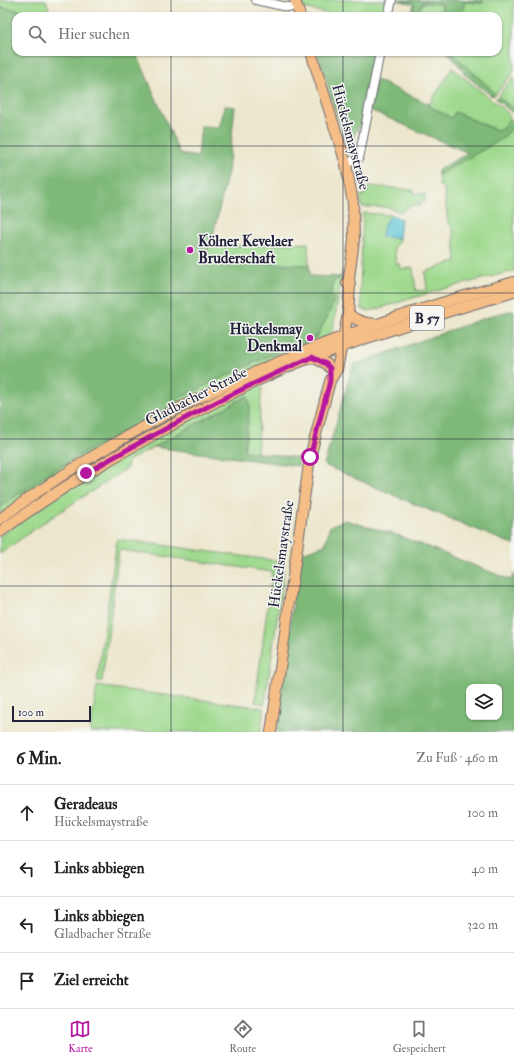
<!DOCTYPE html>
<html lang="de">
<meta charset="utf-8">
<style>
:root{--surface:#fff;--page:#f2f2f2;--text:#222;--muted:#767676;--line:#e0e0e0;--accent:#b5179e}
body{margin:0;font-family:"IM FELL Double Pica",serif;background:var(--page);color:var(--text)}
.controls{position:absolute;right:12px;bottom:12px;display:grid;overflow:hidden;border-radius:8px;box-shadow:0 1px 3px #0004}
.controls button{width:36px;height:36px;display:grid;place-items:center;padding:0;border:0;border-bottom:1px solid var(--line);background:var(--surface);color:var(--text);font:20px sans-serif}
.scale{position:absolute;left:12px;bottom:10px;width:79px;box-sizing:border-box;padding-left:4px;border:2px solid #22223b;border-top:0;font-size:11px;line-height:14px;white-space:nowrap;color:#22223b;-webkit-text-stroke:3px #f6f6f2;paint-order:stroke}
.stop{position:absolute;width:12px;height:12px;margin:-9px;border:3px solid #b5179e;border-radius:50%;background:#fff}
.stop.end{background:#b5179e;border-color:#fff;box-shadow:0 1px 4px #0008}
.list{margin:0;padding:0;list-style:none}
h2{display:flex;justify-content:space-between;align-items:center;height:52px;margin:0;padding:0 16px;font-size:17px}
h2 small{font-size:13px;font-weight:400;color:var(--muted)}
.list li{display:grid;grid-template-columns:26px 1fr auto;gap:12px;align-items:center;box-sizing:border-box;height:56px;padding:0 16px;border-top:1px solid var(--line)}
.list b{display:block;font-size:15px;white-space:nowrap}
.list p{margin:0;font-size:13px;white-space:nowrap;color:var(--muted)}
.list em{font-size:13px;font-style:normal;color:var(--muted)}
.icon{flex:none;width:22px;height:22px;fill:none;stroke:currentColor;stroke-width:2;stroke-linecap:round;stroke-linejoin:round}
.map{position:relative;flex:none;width:514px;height:732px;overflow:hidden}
.search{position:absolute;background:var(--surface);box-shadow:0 1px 3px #0004;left:12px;right:12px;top:12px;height:44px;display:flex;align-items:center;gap:10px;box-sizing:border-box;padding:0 14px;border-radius:12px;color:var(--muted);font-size:15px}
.sheet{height:276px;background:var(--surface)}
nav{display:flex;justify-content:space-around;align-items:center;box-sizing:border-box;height:56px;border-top:1px solid var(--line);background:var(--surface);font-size:11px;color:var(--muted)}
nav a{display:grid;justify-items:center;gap:2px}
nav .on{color:var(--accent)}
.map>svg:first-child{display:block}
.green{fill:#9ed98d;stroke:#607e64}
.forest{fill:#7eb978;stroke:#506e5a;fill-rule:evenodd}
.water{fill:#5bc5d6;stroke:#3e7488}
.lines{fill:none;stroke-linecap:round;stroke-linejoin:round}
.minor-casing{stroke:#69676e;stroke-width:10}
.major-casing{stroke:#69676e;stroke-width:12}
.minor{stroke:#fff;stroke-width:8}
.major{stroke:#f6be87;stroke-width:10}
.route{stroke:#b5179e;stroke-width:5}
.grid{fill:none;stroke:#22223b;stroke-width:1;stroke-opacity:0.55}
.poi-dot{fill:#b5179e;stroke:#f6f6f2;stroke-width:1.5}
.labels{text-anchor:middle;stroke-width:3;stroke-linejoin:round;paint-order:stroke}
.shield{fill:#f6f6f2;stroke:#626272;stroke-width:1}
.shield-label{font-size:14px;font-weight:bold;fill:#22223b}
.street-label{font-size:15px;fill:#22223b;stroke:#f6f6f2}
.poi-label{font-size:15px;font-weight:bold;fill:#22223b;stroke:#f6f6f2;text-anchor:start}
</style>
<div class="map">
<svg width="514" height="732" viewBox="0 0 514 732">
<rect width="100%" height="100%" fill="#f6f6f2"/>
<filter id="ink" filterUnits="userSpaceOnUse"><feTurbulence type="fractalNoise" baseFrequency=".025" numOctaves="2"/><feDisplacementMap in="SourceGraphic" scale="8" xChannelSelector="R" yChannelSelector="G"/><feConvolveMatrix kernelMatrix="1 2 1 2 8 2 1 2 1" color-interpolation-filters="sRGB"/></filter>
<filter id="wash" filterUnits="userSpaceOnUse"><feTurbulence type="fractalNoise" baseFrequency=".012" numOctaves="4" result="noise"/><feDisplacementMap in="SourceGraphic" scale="16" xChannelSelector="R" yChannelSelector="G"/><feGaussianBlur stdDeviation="0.9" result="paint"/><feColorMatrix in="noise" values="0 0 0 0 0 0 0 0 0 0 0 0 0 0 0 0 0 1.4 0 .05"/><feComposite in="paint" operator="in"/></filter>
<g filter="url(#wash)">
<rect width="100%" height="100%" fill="#ece7cc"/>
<!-- green -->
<g class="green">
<polygon points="0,0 46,0 51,16 0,7"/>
<polygon points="302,0 389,0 385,16 339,16 304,8"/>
<polygon points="483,0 513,0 514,3 514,71 496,94 451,52 498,52 498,16 492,16 489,14 463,16 464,2 482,3"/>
<polygon points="422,3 442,4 441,14 444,16 418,16"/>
<polygon points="452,68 507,112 510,118 503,128 496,130 455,112 452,118 428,106"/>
<polygon points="514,76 514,111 498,96"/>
<polygon points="514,126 514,271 439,290 374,310 367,311 362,309 360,292 363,213 392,215 385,222 382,237 399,238 398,244 394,247 396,264 400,264 401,269 413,268 416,291 427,290 425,272 456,261 453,229 448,223 444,189 443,189 443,186 439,186 438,175 502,139"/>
<polygon points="369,186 414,190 414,193 425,194 425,201 420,201 420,206 410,205 401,212 387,207 362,207 360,195 363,196"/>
<polygon points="308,243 309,265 206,262 208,247"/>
<path d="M343,270l-10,59 -6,8 -128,58 -199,118v-6c56,-41 118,-74 180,-105l-1,-4 107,-50 31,-11 18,-39 -4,-2 2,-15 8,-3z"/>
<polygon points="260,385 261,386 262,386 257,453 244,451 250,406 247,396 128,461 127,468 43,523 0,554 0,536 85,478 199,414"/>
<polygon points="117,539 285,562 265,704 255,702 272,572 119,550 102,681 97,681"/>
<polygon points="97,686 264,708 261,732 90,732"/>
</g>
<!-- forest -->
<g class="forest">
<polygon points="396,0 483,0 483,3 464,2 463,16 444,16 441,14 442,4 422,3 418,16 411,16 414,4"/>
<polygon points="0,7 49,16 16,16 16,52 136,52 180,154 198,157 201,126 219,128 225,106 235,107 228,172 211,243 202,243 201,247 208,247 206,262 309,265 310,276 341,277 333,282 331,296 335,298 328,316 317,336 309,341 286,348 179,398 180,403 143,421 60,466 0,507"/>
<polygon points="317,52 377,52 363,122 355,133 353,138 358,150 357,153 352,155 348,150"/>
<polygon points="447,52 451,52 496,94 492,96 463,73 464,71"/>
<polygon points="376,80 429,104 428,106 452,118 455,112 496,130 503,128 510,118 514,126 502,139 438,175 438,170 468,153 370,110"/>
<polygon points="498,96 514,111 514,114 496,99"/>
<polygon points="514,310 514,545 412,503 324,465 353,365 493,315"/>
<polygon points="247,396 250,406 244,451 299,458 298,466 154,447"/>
<path d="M345,520l55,16 111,44 3,-6v158h-237l22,-178 26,-9 5,-19zM469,687h30v30h-30z"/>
</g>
<!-- water -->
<polygon class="water" points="392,215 401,219 399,238 381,237 385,222"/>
</g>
<g filter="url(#ink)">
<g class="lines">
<!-- minor casing -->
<g class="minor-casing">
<g id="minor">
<polyline points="256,0 287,7 297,7"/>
<polyline points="388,16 392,0"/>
<polyline points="346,164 359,158 380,52"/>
</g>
</g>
<!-- major casing -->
<g class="major-casing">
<g id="major">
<polyline points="295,0 300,16"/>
<polyline points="311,52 346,164 353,203 354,240 349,278 347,283"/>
<path d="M348,314c9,7 16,9 27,10"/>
<polyline points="312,357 327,364 330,368"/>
<path d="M0,519c152,-114 332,-188 514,-237"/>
<path d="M0,532c64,-48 133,-87 204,-124 35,-18 71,-38 109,-51 66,-24 133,-46 201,-65"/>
<polyline points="271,732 310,457 330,381 337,369 348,314 350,286 349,278"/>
</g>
</g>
<!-- minor -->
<use href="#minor" class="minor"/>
<!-- major -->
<use href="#major" class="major"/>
</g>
</g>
<g class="lines" filter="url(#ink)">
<!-- route -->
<path class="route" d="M86,473c73,-42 148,-82 226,-116l14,7 4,4v13l-20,76"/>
</g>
<!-- grid -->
<path class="grid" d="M171,0v16M343,0v16M171,52v680M343,52v680M0,146h514M0,293h514M0,439h514M0,586h514"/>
<!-- markers -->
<g class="poi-dot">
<circle cx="190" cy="250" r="4"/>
<circle cx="310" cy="338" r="4"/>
</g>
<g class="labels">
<!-- shield labels -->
<rect class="shield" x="410" y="306" width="34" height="24" rx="3"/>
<g class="shield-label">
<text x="427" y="323">B 57</text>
</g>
<!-- street labels -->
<g class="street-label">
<text transform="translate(351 137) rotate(75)" y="5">Hückelsmaystraße</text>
<text transform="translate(196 396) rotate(-27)" y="5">Gladbacher Straße</text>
<text transform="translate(281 554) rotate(-82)" y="5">Hückelsmaystraße</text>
</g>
<!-- poi labels -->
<g class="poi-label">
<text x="198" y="246">Kölner Kevelaer<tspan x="198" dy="17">Bruderschaft</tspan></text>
<text x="302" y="334" text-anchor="end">Hückelsmay<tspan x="302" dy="17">Denkmal</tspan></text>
</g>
</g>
</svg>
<div class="controls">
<button><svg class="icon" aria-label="layers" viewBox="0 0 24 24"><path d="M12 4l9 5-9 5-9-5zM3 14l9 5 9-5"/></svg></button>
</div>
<div class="scale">100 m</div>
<div class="stop" style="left:310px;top:457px"></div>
<div class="stop end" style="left:86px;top:473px"></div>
<div class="search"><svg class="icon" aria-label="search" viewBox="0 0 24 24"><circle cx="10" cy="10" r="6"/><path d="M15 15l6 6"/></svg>Hier suchen</div>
</div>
<section class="sheet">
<h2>6 Min.<small>Zu Fuß · 460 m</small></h2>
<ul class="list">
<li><svg class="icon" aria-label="ahead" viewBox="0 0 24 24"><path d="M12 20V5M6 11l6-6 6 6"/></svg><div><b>Geradeaus</b><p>Hückelsmaystraße</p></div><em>100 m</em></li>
<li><svg class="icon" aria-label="left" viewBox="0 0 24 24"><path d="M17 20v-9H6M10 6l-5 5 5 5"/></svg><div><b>Links abbiegen</b></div><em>40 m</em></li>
<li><svg class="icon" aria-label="left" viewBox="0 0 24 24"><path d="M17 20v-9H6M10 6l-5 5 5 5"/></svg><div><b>Links abbiegen</b><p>Gladbacher Straße</p></div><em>320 m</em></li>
<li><svg class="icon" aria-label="arrive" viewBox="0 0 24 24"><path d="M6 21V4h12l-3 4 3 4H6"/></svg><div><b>Ziel erreicht</b></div></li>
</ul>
</section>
<nav>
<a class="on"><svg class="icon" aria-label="map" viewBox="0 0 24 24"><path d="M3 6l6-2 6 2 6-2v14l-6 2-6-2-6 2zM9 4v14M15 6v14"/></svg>Karte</a>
<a><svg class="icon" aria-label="directions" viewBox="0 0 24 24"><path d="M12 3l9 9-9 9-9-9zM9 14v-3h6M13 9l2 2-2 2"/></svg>Route</a>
<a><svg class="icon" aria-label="saved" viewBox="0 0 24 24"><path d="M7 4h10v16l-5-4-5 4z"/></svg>Gespeichert</a>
</nav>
